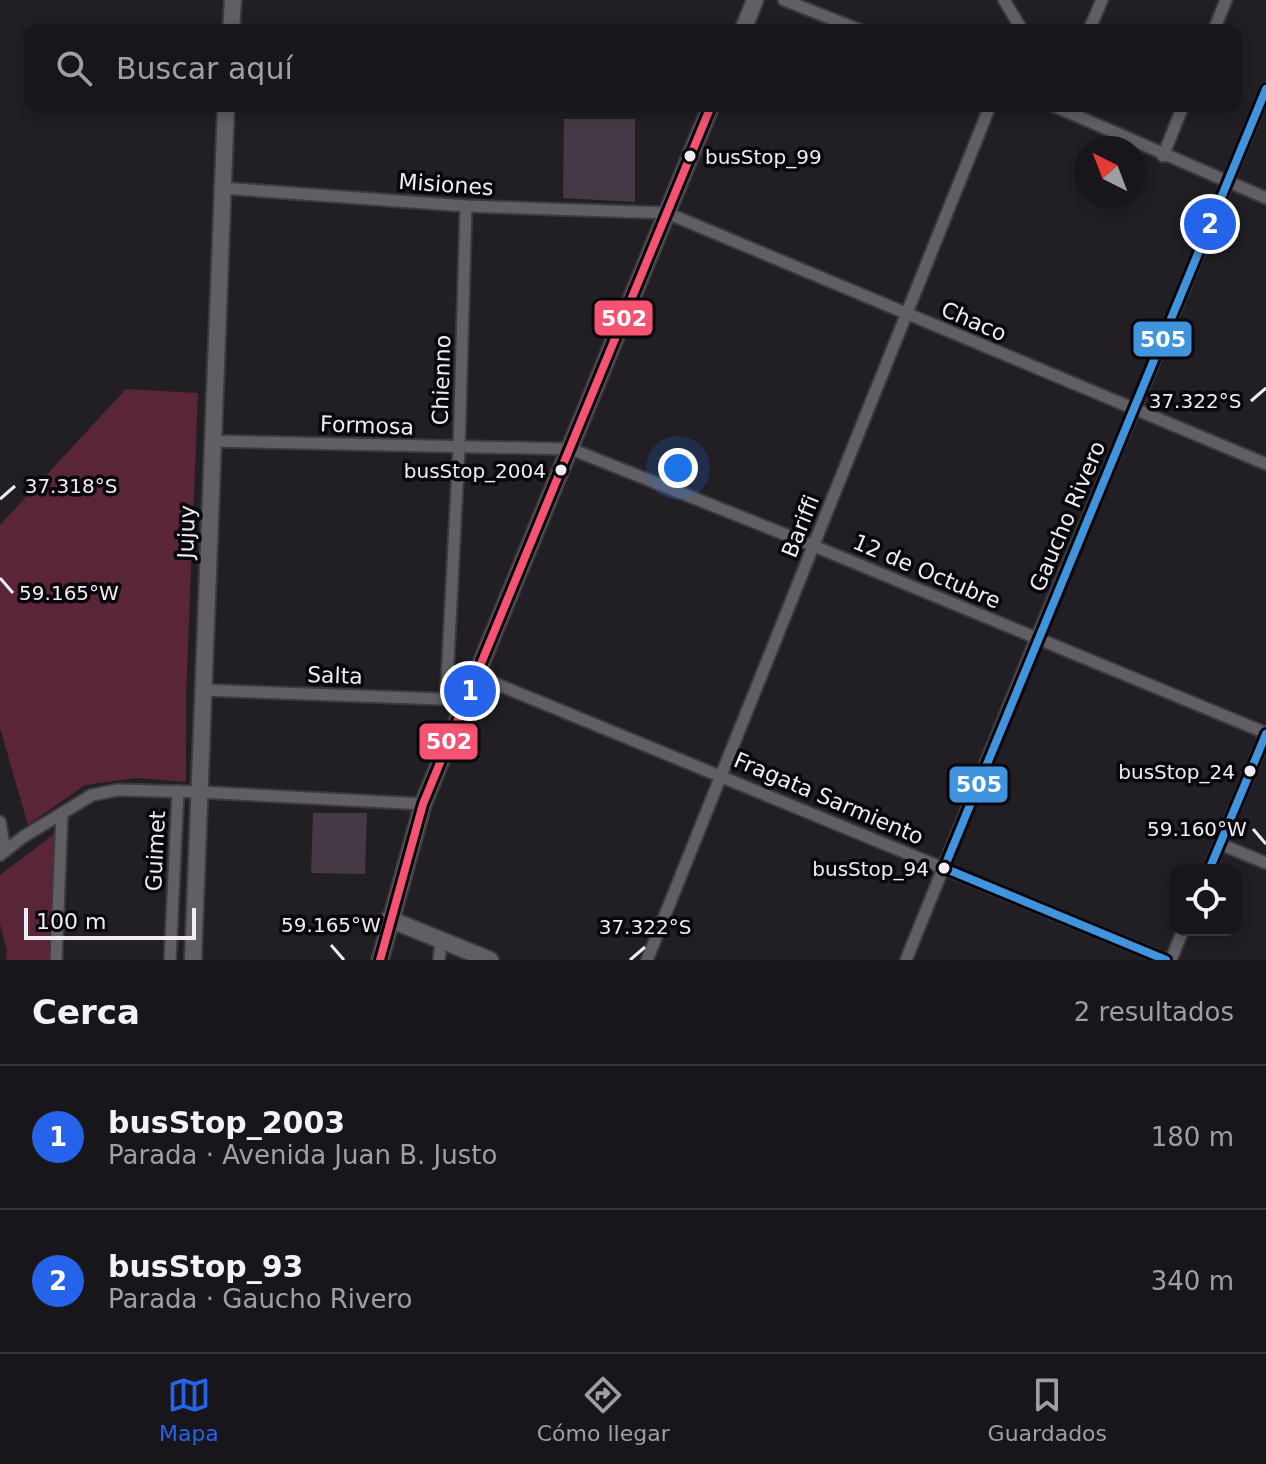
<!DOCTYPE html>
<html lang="es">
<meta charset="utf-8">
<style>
:root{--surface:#19161b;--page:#221f24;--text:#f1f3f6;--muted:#9f9fa3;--line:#37353a;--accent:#2563eb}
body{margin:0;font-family:"DejaVu Sans",sans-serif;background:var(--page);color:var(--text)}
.controls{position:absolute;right:24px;bottom:24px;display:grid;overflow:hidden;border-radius:16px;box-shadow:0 4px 12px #0003}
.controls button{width:72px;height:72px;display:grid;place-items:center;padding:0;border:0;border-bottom:2px solid var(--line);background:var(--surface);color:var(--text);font:40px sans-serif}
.compass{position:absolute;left:1074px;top:136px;width:72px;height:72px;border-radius:50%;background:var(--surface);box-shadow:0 4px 12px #0003;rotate:318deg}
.scale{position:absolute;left:24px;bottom:20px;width:172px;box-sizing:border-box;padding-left:8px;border:4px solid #f0ebf4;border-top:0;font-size:22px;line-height:28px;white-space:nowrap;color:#f0ebf4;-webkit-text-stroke:6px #09070c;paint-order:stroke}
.you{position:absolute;left:678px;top:468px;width:28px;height:28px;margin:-20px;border:6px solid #fff;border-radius:50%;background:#1a73e8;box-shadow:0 0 0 12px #1a73e833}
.badge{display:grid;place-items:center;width:52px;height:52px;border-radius:50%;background:var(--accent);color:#fff;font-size:26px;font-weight:700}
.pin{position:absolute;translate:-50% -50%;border:4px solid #fff;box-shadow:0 2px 8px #0006}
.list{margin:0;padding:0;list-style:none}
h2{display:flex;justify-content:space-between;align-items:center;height:104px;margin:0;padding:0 32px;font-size:34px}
h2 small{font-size:26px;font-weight:400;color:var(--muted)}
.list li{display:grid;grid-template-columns:52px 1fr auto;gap:24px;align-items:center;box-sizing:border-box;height:144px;padding:0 32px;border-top:2px solid var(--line)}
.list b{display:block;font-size:30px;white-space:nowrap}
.list p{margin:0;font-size:26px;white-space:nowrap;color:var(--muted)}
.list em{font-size:26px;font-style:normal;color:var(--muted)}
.icon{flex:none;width:44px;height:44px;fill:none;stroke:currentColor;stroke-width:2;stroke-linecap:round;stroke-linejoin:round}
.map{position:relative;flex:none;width:1266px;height:960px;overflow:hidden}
.search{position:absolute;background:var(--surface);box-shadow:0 4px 12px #0003;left:24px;right:24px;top:24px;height:88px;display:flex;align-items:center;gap:20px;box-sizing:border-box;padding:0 28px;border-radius:16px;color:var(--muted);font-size:30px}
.sheet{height:392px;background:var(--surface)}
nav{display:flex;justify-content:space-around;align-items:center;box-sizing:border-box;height:112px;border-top:2px solid var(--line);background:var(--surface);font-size:22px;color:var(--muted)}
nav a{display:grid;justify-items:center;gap:4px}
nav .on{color:var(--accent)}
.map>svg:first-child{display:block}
.green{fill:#5a2537}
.building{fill:#443944}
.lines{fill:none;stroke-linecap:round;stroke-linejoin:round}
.street-casing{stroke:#3c393f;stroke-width:15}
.secondary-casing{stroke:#3c393f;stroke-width:20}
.street{stroke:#615e64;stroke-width:11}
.secondary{stroke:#615e64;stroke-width:16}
.bus-1-casing{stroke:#09070c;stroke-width:14}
.bus-2-casing{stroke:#09070c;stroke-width:14}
.bus-1{stroke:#f65372;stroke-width:8}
.bus-2{stroke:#4094de;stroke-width:8}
.ticks{fill:none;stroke:#f0ebf4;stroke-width:3}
.bus-dot{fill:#f0ebf4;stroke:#09070c;stroke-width:3}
.labels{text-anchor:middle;stroke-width:7;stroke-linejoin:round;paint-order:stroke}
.bus-label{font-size:20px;fill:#f0ebf4;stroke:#09070c;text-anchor:end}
.street-label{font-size:22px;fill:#f0ebf4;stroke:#09070c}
.ticks-label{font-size:20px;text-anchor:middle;fill:#f0ebf4;stroke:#09070c;stroke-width:7;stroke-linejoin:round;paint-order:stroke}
.line-badge{stroke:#09070c;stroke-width:3}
.badge-label{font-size:22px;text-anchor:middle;font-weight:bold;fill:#fff}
</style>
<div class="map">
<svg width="1266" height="960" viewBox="0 0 1266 960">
<rect width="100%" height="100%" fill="#211e24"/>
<!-- green -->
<g class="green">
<polygon points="126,389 198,393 186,697 186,782 136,778 85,785 28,825 0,728 0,525"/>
<polygon points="57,832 52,960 6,960 7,951 0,924 0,875"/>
</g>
<!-- building -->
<g class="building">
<polygon points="564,119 635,119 635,202 563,198"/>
<polygon points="313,813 367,813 365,874 311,873"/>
</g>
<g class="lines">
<!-- street casing -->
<g class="street-casing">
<g id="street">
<polyline points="784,0 860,30"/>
<polyline points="1004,0 1022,30"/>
<polyline points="1089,30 1102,0"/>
<polyline points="1214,30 1226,0"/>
<polyline points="1054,106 1266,198"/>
<polyline points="1163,156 1183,106"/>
<polyline points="222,188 466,206 667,213 1266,464"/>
<polyline points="211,441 571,449 814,546 1266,733"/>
<polyline points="477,676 1166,960"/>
<polyline points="202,690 467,700"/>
<polyline points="446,699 459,448 466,206"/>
<polyline points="0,822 5,851"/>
<polyline points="1220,844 1266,863"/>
<polyline points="0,855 23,837 92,795 118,790 199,792 423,804"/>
<polyline points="1209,870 1266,734"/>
<polyline points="56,960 62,813"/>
<polyline points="170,960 178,791"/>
<polyline points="439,960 441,941"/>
<polyline points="647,960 990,106"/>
<polyline points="906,960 1036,639 1134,410 1266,89"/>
<polyline points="1171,960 1183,930"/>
</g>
</g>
<!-- secondary casing -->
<g class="secondary-casing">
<g id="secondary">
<polyline points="231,30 233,0"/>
<polyline points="743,30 755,0"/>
<polyline points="389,919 490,960"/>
<polyline points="193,960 226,106"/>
<polyline points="380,960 423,804 711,106"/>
</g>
</g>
<!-- street -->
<use href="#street" class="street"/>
<!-- secondary -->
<use href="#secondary" class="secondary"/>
<!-- bus-1 casing -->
<g class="bus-1-casing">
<polyline id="bus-1" points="380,960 423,804 711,106"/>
</g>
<!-- bus-2 casing -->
<g class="bus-2-casing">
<g id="bus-2">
<polyline points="1209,870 1266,734"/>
<polyline points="1166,960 944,868 1266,89"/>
</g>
</g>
<!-- bus-1 -->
<use href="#bus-1" class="bus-1"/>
<!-- bus-2 -->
<use href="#bus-2" class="bus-2"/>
</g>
<!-- ticks -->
<path class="ticks" d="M1251,401l15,-13M0,499l15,-13M0,578l13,15M1253,829l13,15M331,945l13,15M630,960l15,-13"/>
<!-- markers -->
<g class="bus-dot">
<circle cx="690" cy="156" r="7"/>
<circle cx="561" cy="470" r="7"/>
<circle cx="1250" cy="771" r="7"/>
<circle cx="944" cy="868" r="7"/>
</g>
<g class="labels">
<!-- bus labels -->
<g class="bus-label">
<text x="705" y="164" text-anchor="start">busStop_99</text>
<text x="546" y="478">busStop_2004</text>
<text x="1235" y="779">busStop_24</text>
<text x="929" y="876">busStop_94</text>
</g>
<!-- street labels -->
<g class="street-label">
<text transform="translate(446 184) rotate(4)" y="8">Misiones</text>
<text transform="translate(974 321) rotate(23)" y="8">Chaco</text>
<text transform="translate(441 380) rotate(-88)" y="8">Chienno</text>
<text transform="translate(367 425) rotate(2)" y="8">Formosa</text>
<text transform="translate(1067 516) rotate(-67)" y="8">Gaucho Rivero</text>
<text transform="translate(800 526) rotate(-68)" y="8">Bariffi</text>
<text transform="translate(186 532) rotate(-88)" y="8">Jujuy</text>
<text transform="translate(927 571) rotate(23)" y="8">12 de Octubre</text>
<text transform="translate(335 675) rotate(2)" y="8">Salta</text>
<text transform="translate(829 798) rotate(23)" y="8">Fragata Sarmiento</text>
<text transform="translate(155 851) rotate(-87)" y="8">Guimet</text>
</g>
</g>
<g class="ticks-label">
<text x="1195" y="408">37.322°S</text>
<text x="71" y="493">37.318°S</text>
<text x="69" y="600">59.165°W</text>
<text x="1197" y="836">59.160°W</text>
<text x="331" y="932">59.165°W</text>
<text x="645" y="934">37.322°S</text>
</g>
<g class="line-badge">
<rect x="593" y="299" width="61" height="38" rx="8" fill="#f65372"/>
<rect x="1132" y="320" width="61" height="38" rx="8" fill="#4094de"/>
<rect x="418" y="722" width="61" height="39" rx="8" fill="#f65372"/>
<rect x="948" y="765" width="61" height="39" rx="8" fill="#4094de"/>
</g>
<g class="badge-label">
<text x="624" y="326">502</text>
<text x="1163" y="347">505</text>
<text x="449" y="749">502</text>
<text x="979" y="792">505</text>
</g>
</svg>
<div class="controls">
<button><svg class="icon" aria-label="locate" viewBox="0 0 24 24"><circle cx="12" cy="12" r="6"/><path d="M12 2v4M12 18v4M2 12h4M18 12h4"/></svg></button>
</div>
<svg class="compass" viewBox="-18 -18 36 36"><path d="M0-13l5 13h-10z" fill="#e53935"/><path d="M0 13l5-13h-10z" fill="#9f9fa3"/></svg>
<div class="scale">100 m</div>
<div class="you"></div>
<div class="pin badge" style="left:470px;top:691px">1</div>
<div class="pin badge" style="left:1210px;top:224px">2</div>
<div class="search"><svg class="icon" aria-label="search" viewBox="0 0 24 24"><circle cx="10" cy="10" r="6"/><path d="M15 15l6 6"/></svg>Buscar aquí</div>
</div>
<section class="sheet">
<h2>Cerca<small>2 resultados</small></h2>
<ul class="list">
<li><span class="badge">1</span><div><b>busStop_2003</b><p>Parada · Avenida Juan B. Justo</p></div><em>180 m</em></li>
<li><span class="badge">2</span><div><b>busStop_93</b><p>Parada · Gaucho Rivero</p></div><em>340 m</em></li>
</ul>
</section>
<nav>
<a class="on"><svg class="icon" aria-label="map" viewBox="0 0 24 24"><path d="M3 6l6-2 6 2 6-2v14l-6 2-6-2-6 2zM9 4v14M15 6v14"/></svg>Mapa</a>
<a><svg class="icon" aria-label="directions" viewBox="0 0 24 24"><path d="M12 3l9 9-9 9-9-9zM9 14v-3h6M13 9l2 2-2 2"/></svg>Cómo llegar</a>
<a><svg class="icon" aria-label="saved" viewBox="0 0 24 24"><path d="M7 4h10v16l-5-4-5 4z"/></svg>Guardados</a>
</nav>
